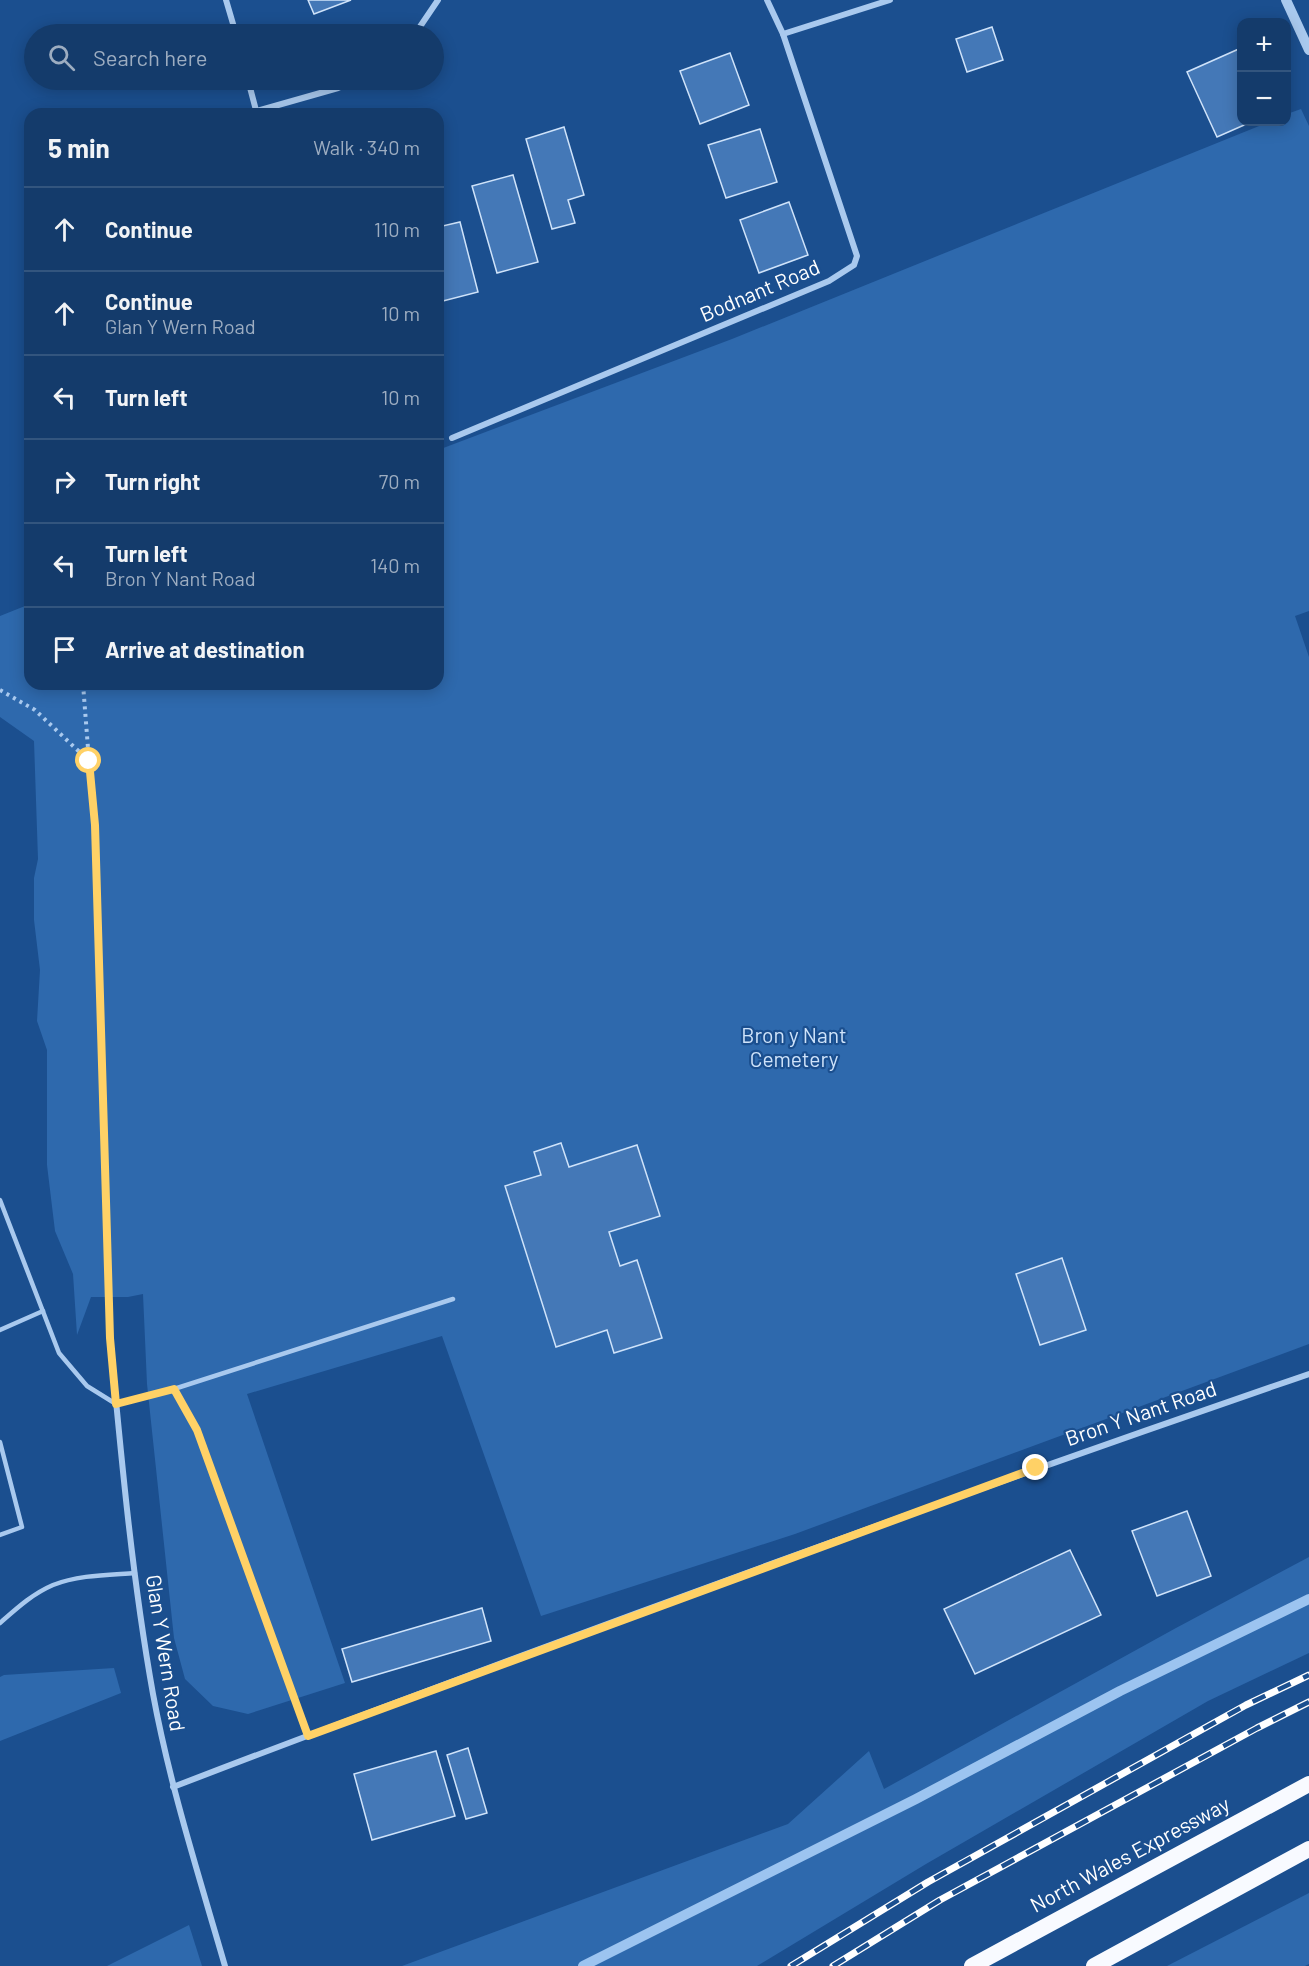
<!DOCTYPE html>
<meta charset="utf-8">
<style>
:root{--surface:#143b6b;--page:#214673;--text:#f1f3f6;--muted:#9dadc1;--line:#33557e}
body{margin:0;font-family:Barlow,sans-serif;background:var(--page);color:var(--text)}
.controls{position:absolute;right:18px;top:18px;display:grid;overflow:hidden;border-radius:12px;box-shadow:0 3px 15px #0003}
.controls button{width:54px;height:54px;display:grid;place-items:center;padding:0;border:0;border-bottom:2px solid var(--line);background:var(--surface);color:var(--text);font:30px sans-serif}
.stop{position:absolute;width:18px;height:18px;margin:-14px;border:4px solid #ffd166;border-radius:50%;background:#fff}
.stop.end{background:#ffd166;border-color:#fff;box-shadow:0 2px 6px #0008}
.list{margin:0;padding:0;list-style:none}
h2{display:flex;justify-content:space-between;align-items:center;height:78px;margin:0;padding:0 24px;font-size:26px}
h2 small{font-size:20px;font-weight:400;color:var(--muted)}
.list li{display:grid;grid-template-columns:39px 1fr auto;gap:18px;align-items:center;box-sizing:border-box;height:84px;padding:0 24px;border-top:2px solid var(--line)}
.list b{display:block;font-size:22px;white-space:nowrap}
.list p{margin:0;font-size:20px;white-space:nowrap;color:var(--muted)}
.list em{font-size:20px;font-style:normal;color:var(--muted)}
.icon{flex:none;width:33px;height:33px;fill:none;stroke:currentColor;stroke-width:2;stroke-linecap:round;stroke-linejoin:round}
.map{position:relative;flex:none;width:1309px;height:1966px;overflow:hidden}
.search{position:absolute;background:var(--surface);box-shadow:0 3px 15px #0003;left:24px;top:24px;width:420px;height:66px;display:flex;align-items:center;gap:15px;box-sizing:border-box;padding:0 21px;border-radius:33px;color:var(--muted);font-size:22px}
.panel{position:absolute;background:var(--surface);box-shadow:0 3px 15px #0003;left:24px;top:108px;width:420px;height:582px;border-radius:18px}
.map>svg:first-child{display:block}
.green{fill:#2e69ad}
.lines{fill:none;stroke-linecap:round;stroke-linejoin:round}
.stream{stroke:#9cc4f0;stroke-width:10}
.building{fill:#4478b7;stroke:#cfe3fa;stroke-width:1.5}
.path{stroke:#a9c9ee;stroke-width:4;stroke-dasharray:3 4.5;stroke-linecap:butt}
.service{stroke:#a9c9ee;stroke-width:4.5}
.minor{stroke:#a9c9ee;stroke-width:6}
.tertiary{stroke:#a9c9ee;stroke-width:10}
.trunk{stroke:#f8faff;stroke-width:16}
.rail-casing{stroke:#fff;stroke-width:7}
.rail{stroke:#1b4f8f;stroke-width:4.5;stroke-dasharray:14;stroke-linecap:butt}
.route{stroke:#ffd166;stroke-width:8}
.labels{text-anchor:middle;stroke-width:4.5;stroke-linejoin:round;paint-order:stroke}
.street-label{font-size:21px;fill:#fff;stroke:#1b4f8f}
.park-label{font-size:21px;fill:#cfe3fa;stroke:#1b4f8f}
</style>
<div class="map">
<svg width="1309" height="1966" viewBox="0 0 1309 1966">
<rect width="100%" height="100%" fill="#1b4f8f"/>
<!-- green -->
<g class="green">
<polygon points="1301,109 1309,126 1309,611 1295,616 1309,657 1309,1344 795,1534 541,1616 442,1336 247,1394 345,1683 248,1714 213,1706 185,1679 174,1638 147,1384 143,1294 128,1297 91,1297 77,1335 73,1274 55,1231 47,1165 47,1050 37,1021 40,970 34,920 34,878 38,859 34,741 0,717 0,616 30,604 30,684 438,684 438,450 732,339 1269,122 1286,122 1287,114"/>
<polygon points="1309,1557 1309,1653 1208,1701 926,1864 757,1966 402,1966 788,1824 869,1751 884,1789 1176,1628"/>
<polygon points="114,1668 121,1693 0,1741 0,1677 4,1675"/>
<polygon points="1309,1893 1309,1964 1305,1966 1167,1966"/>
<polygon points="189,1925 202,1966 107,1966"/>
</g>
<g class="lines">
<!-- stream -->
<polyline class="stream" points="583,1966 916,1799 1120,1691 1309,1599"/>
</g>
<!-- building -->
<g class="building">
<polygon points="308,0 351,0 314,14"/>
<polygon points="992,27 1003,60 967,72 956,39"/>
<polygon points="1241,48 1242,122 1251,122 1217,137 1187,72"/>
<polygon points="730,53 749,105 700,124 680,71"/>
<polygon points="564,127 584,195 568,200 575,223 552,229 526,139"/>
<polygon points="760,129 777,182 726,198 708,145"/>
<polygon points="513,175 538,262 497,273 472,186"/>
<polygon points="789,202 808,255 759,273 740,220"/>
<polygon points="460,222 478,292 439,302 438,227"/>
<polygon points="561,1143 569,1167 637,1145 660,1216 609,1232 620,1266 637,1260 662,1338 614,1353 607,1330 556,1347 505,1186 541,1175 534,1152"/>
<polygon points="1062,1258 1086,1330 1040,1345 1016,1274"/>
<polygon points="1187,1511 1211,1576 1157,1596 1132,1531"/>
<polygon points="1070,1550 1101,1615 975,1674 944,1609"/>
<polygon points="482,1608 491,1641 352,1682 342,1649"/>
<polygon points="468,1748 487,1813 466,1819 447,1755"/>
<polygon points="436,1751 455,1816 372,1840 354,1774"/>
</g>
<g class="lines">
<!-- path -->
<g class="path">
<polyline points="83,684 89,761"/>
<polyline points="0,690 35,710 89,761 95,825 109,1316"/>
</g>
<!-- service -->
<g class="service">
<polyline points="0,1200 59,1353 87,1386 116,1404 174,1389 197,1430 308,1736"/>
<polyline points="0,1330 43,1311"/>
<polyline points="174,1389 453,1299"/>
<polyline points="0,1442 22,1527 0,1535"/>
<path d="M0,1623c16,-14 32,-29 53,-38 25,-10 55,-10 82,-12"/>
</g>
<!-- minor -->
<g class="minor">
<polyline points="226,0 236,34"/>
<polyline points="415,34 438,0"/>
<polyline points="783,34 890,0"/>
<polyline points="248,80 257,114"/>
<polyline points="257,111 338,88 356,80"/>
<polyline points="452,438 829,281 854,265 857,256 783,34 767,0"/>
<path d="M110,1337c11,118 22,240 43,357 17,92 46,182 72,272"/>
<path d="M173,1787c376,-144 755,-282 1136,-413"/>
</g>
<!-- tertiary -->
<polyline class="tertiary" points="1286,0 1309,50"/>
<!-- trunk -->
<g class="trunk">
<polyline points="972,1966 1309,1784"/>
<polyline points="1094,1966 1309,1849"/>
</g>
<!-- rail casing -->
<g class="rail-casing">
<g id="rail">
<polyline points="791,1966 928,1882 1246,1705 1309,1675"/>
<polyline points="833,1966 940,1900 1257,1728 1309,1702"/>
</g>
</g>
<!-- rail -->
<use href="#rail" class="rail"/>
</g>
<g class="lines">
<!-- route -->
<polyline class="route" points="89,761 95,825 110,1338 116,1404 174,1389 197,1430 308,1736 1036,1468"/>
</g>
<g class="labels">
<!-- street labels -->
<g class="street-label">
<text transform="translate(760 291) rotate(-23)" y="7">Bodnant Road</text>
<text transform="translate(1141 1414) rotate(-19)" y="7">Bron Y Nant Road</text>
<text transform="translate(165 1653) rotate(81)" y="7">Glan Y Wern Road</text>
<text transform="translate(1130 1855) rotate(-28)" y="7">North Wales Expressway</text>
</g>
<!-- park labels -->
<g class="park-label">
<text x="794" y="1043">Bron y Nant<tspan x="794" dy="24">Cemetery</tspan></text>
</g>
</g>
</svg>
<div class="controls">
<button>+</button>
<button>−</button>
</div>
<div class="stop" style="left:89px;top:761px"></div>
<div class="stop end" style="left:1036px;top:1468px"></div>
<div class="search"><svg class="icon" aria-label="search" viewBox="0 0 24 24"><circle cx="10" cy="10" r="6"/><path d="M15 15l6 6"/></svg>Search here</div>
<section class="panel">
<h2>5 min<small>Walk · 340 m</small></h2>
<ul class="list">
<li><svg class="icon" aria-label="ahead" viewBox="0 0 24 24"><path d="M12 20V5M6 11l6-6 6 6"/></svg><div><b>Continue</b></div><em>110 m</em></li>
<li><svg class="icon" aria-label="ahead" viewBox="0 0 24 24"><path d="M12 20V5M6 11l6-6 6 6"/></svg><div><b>Continue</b><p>Glan Y Wern Road</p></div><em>10 m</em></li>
<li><svg class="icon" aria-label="left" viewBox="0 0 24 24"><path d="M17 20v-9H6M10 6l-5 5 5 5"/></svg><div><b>Turn left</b></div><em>10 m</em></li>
<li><svg class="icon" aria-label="right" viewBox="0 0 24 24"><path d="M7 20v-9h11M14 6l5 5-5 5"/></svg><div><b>Turn right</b></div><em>70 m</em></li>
<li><svg class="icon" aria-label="left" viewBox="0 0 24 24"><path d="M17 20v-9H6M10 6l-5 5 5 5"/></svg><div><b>Turn left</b><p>Bron Y Nant Road</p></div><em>140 m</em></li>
<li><svg class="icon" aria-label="arrive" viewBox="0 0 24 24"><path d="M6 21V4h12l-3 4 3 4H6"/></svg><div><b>Arrive at destination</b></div></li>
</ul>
</section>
</div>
